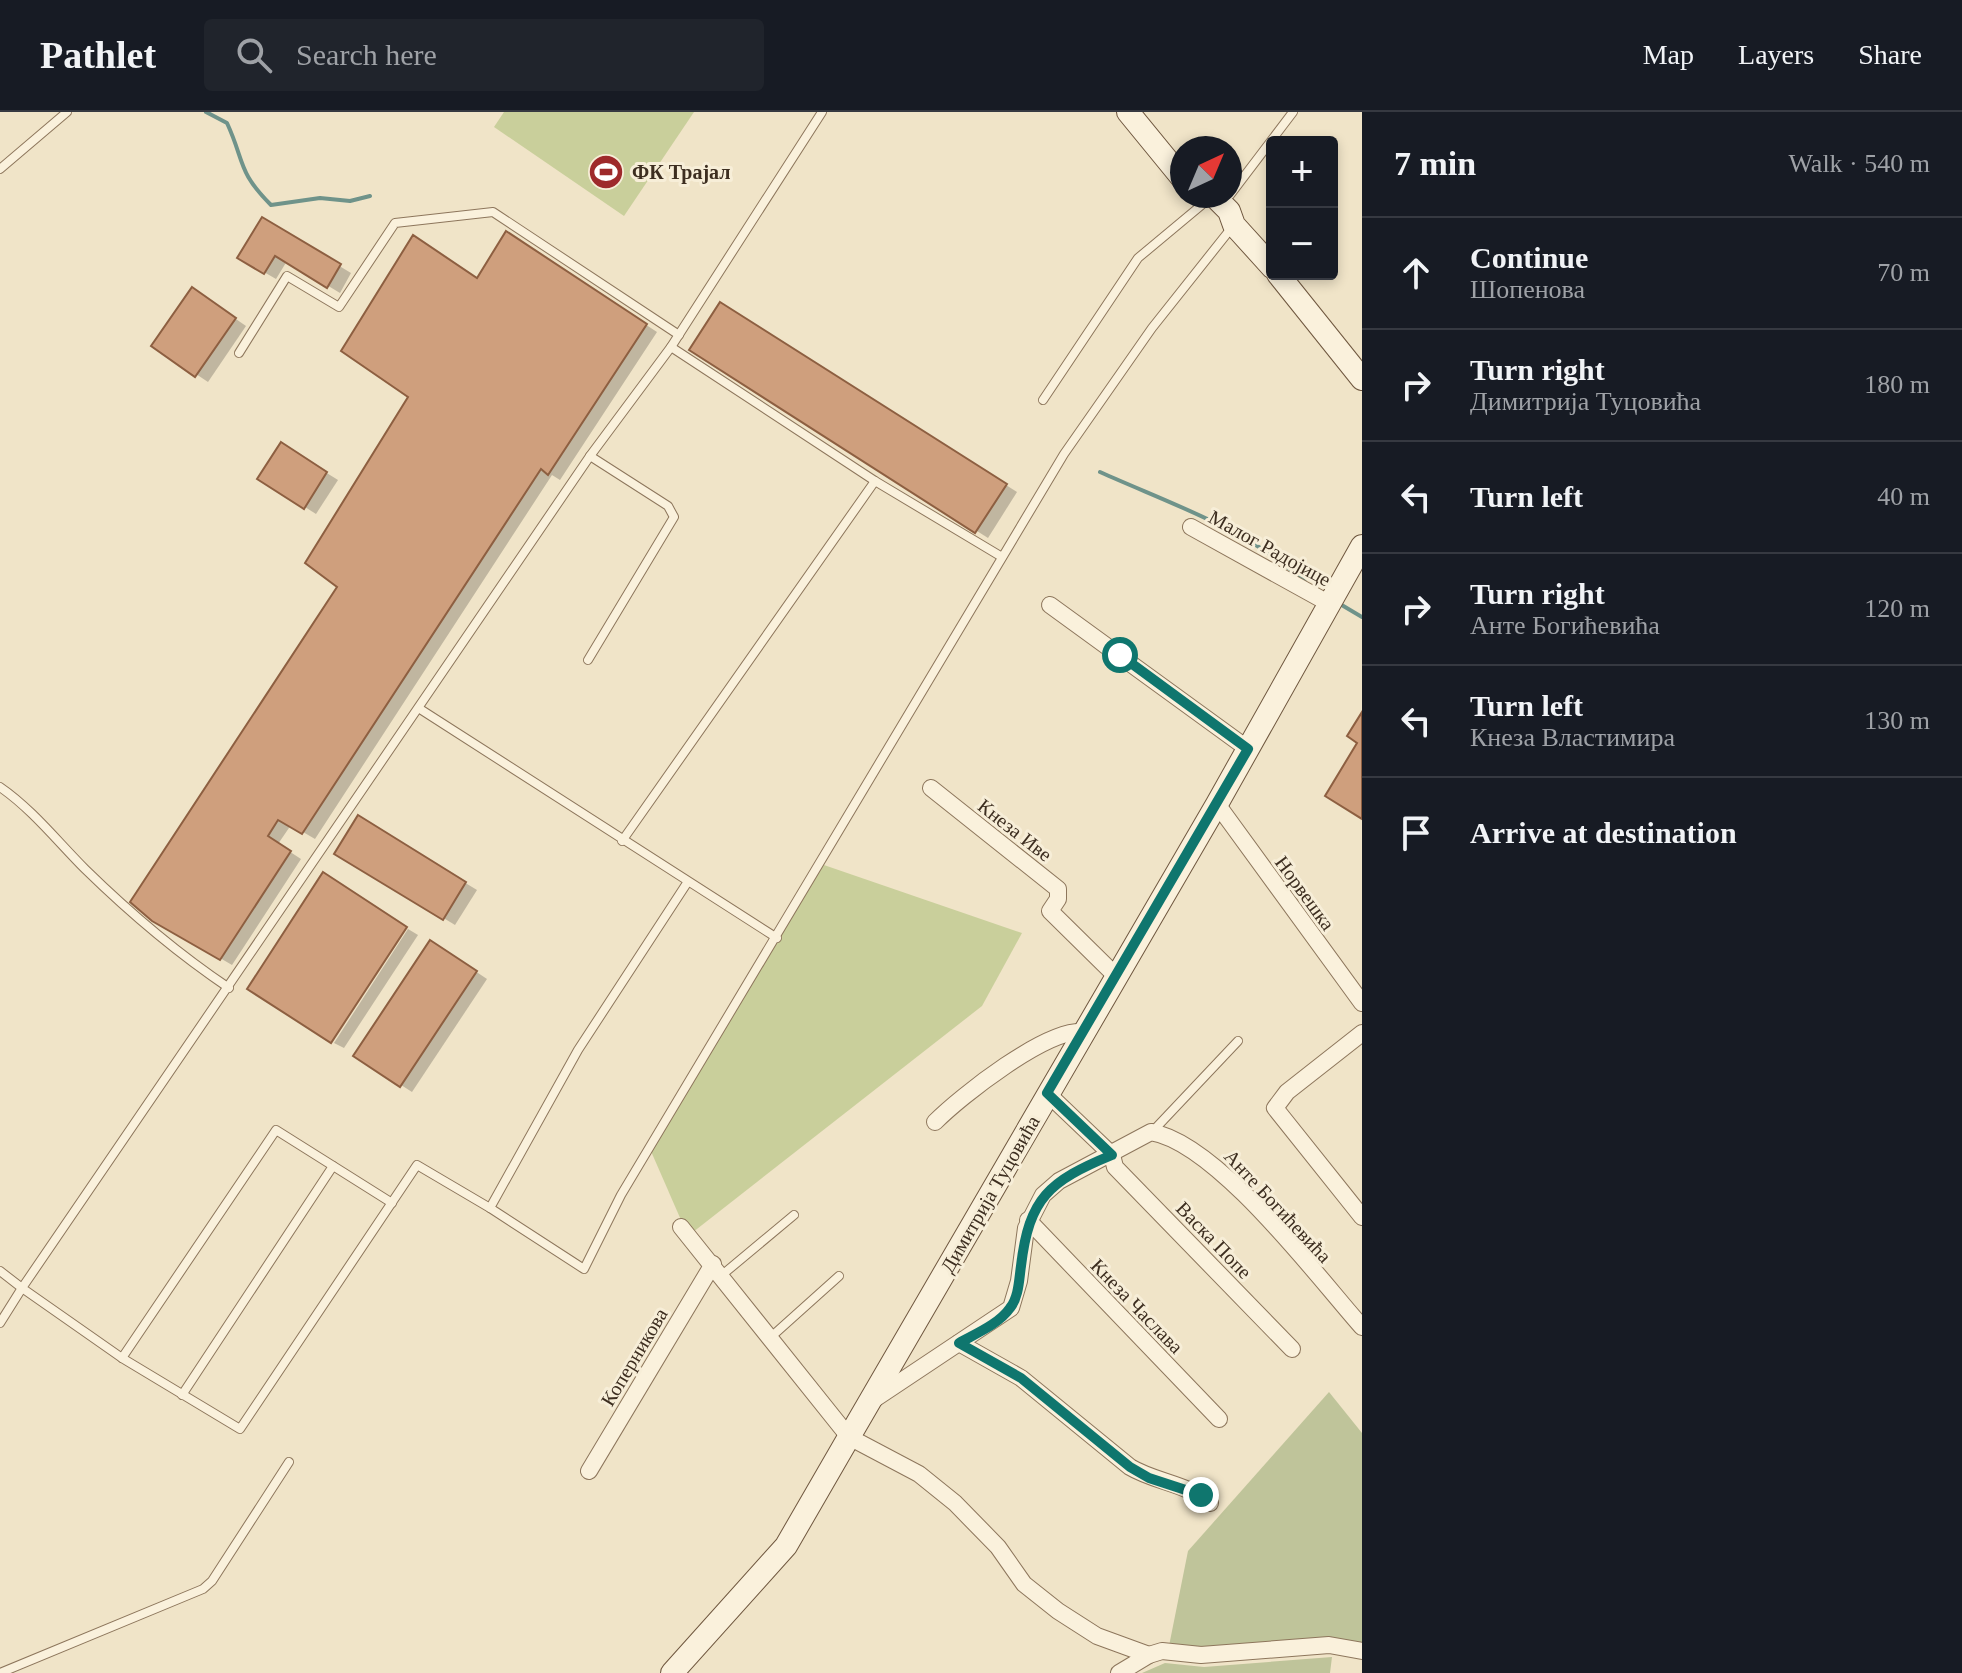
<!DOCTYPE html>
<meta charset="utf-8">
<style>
:root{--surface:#171b24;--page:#20242c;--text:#f1f3f6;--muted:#9ea1a6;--line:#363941}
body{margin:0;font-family:Georgia,serif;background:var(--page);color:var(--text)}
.controls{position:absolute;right:24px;top:24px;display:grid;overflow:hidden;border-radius:8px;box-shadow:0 4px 12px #0003}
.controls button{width:72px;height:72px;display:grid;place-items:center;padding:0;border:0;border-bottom:2px solid var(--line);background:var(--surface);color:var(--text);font:40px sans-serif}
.compass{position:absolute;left:1170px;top:24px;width:72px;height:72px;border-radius:50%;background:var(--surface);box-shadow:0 4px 12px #0003;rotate:44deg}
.stop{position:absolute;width:24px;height:24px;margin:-18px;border:6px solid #0f766e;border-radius:50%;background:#fff}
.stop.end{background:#0f766e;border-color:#fff;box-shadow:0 2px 8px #0008}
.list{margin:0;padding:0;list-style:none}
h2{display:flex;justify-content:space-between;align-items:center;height:104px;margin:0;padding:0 32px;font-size:34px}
h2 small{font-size:26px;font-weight:400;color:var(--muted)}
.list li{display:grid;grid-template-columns:52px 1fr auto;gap:24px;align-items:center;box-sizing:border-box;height:112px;padding:0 32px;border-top:2px solid var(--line)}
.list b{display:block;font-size:30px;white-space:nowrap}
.list p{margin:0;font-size:26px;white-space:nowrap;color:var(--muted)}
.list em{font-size:26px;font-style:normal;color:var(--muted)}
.icon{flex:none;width:44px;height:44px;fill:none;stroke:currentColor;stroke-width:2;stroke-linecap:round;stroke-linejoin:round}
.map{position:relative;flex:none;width:1362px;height:1561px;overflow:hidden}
header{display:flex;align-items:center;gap:48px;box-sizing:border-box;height:112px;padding:0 40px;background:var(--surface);border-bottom:2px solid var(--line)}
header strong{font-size:38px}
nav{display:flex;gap:44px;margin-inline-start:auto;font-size:28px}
.search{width:560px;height:72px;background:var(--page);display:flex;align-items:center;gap:20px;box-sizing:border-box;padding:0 28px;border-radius:8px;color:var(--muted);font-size:30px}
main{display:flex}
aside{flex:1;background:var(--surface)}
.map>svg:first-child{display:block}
.green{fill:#c9cf9b}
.cemetery{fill:#bfc49a}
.shadow{fill:#0003}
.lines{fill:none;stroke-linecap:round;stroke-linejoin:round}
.stream{stroke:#6f938a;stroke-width:4}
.building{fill:#cf9f7d;stroke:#8d5f41;stroke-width:2}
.lane-casing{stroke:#8d765c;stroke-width:10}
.street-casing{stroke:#8d765c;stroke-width:18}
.secondary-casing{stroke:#6f573f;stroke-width:24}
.lane{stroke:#faf1dc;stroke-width:8}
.street{stroke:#faf1dc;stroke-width:16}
.secondary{stroke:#faf1dc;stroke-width:22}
.route{stroke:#0f766e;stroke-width:10}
.labels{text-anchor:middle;stroke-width:6;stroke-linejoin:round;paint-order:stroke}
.poi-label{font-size:20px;font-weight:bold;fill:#3d2e20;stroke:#f7eed8;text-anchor:start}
.street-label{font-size:20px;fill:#3d2e20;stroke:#f7eed8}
</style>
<header>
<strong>Pathlet</strong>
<div class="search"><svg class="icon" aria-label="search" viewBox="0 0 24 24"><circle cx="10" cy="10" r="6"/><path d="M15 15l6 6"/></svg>Search here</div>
<nav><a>Map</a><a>Layers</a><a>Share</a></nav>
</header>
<main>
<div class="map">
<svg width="1362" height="1561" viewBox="0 0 1362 1561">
<rect width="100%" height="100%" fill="#f0e4c8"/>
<!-- green -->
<g class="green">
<polygon points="504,0 694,0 624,104 494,15"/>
<polygon points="821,752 1022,821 982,894 688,1124 650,1037"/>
</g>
<!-- cemetery -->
<g class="cemetery">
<polygon points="1329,1280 1362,1321 1362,1532 1207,1538 1169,1534 1188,1439"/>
<polygon points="1332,1545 1330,1561 1142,1561 1165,1551 1204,1555"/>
</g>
<!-- shadow -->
<g class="shadow">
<polygon points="263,108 351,161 340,181 287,149 276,167 240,146"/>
<polygon points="518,129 657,220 560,368 552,363 315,727 291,713 278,732 301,747 232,853 153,807 340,474 411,285 478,168"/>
<polygon points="204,185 246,214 208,270 154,234"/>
<polygon points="732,199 1017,380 988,426 692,238"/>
<polygon points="293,340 338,368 316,402 305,395"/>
<polygon points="358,706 477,778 455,813 337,741"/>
<polygon points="408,817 418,823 344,936 334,931"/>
<polygon points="442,837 487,867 412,980 356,944"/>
</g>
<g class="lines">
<!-- stream -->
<g class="stream">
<path d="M206,0l21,11c18,39 10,48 44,82l49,-7 30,3 20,-5"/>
<path d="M1100,360c71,32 148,57 205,110"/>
<polyline points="1340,492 1362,505"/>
</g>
</g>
<!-- building -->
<g class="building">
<polygon points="262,105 341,152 327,176 275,144 264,162 237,146"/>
<polygon points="506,119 647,212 548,363 541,357 302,722 278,708 268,724 291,739 220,848 152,809 130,790 337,475 305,451 408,285 341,239 413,123 477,166"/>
<polygon points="192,175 236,206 195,265 151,234"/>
<polygon points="720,190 1007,372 975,421 689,238"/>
<polygon points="281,330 327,360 304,397 257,367"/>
<polygon points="1362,600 1362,707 1325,684 1357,631 1347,624"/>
<polygon points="358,703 466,770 443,808 334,742"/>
<polygon points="323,760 407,815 331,931 247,877"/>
<polygon points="430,828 477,859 400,975 353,944"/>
</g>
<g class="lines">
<!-- lane casing -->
<g class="lane-casing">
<g id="lane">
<polyline points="0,57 67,0"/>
<polyline points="1230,83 1293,0"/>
<polyline points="671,235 875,369 1002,445"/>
<polyline points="239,241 287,164 339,195 395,111 493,100 679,223"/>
<polyline points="1043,288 1138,146 1204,91"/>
<polyline points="588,548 674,405 668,394 590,344"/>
<polyline points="420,597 777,826"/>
<path d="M0,675c32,22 58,55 85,82 45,44 92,84 144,119"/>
<polyline points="622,729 875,369"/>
<polyline points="687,771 578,938 490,1096 584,1157 621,1083 1064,342 1152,216 1233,114"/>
<polyline points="1152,1020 1238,929"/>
<polyline points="490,1096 417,1053 240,1317 122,1246 22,1176 590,344 671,235 822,0"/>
<polyline points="0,1159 22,1176 0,1211"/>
<polyline points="722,1163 794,1103"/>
<polyline points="771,1225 839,1164"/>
<polyline points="122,1246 276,1018 392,1091"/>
<polyline points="182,1283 333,1054"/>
<polyline points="0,1561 203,1477 212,1469 289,1350"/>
</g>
</g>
<!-- street casing -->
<g class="street-casing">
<g id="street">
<polyline points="1191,415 1330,492"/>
<polyline points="1050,493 1248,637"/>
<polyline points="931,676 1058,777 1058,787 1050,799 1116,864"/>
<polyline points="1217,692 1362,891"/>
<polyline points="1362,921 1287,980 1275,996 1362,1105"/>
<polyline points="1047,981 1112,1043"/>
<path d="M935,1010c26,-26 112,-94 149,-90"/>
<polyline points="1112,1043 1115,1055 1292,1237"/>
<polyline points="1028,1108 1219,1307"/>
<polyline points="681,1115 849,1325 919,1362 955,1391 998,1435 1024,1472 1058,1499 1097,1524 1149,1543"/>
<path d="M959,1231l62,35 109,89c25,15 58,17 80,36"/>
<path d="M873,1288l138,-92 8,-27 7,-53 17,-33 16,-14 92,-49c66,11 165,143 211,195"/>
<polyline points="589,1359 713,1152"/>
<polyline points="1119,1561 1149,1543 1162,1539 1201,1543 1329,1533 1362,1539"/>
</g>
</g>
<!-- secondary casing -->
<g class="secondary-casing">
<g id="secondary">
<polyline points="1128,0 1182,66"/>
<polyline points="1214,84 1229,99 1234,113 1272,155"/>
<polyline points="1278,162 1362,267"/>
<polyline points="672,1561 786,1434 849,1325 1217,692 1362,434"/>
</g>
</g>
<!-- lane -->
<use href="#lane" class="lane"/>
<!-- street -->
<use href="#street" class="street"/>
<!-- secondary -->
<use href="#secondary" class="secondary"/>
</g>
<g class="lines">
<!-- route -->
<path class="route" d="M1120,543l128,94 -201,344 65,62c-63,26 -83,43 -91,111 -2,13 -2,31 -11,42 -11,16 -35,26 -51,35l62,35 109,89 19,11 52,17"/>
</g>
<!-- icons -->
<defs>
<g id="stadium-disc" transform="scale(1.8)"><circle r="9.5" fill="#9e2a2b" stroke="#f7eed8"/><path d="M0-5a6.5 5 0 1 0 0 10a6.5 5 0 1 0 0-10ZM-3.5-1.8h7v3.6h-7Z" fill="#fff"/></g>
</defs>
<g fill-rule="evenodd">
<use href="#stadium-disc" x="606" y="60"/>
</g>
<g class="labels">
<!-- poi labels -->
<g class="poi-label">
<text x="632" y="67">ФК Трајал</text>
</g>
<!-- street labels -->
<g class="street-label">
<text transform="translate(1270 436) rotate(29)" y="7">Малог Радојице</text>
<text transform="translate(1015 718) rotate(38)" y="7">Кнеза Иве</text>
<text transform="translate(1305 781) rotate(54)" y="7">Норвешка</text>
<text transform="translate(990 1082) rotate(-60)" y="7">Димитрија Туцовића</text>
<text transform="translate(1278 1094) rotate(47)" y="7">Анте Богићевића</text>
<text transform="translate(1214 1128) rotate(46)" y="7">Васка Попе</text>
<text transform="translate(1137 1194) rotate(46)" y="7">Кнеза Часлава</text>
<text transform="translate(634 1245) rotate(-59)" y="7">Коперникова</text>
</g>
</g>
</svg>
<div class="controls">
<button>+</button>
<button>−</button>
</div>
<svg class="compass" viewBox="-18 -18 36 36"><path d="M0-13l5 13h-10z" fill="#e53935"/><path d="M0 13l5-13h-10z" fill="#9ea1a6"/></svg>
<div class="stop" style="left:1120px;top:543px"></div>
<div class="stop end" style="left:1201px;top:1383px"></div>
</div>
<aside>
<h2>7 min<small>Walk · 540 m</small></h2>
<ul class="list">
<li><svg class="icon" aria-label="ahead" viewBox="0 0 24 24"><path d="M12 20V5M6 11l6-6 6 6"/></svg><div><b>Continue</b><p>Шопенова</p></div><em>70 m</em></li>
<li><svg class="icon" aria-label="right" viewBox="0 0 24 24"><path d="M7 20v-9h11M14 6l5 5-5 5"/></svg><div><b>Turn right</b><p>Димитрија Туцовића</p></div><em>180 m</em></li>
<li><svg class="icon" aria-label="left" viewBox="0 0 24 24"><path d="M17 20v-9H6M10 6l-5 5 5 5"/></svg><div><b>Turn left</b></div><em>40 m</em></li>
<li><svg class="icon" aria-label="right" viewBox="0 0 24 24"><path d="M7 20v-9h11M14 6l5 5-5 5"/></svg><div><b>Turn right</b><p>Анте Богићевића</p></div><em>120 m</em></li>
<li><svg class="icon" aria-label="left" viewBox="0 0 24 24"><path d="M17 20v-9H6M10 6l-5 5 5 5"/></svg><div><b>Turn left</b><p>Кнеза Властимира</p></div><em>130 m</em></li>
<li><svg class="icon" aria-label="arrive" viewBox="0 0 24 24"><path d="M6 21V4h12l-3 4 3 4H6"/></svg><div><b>Arrive at destination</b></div></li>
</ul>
</aside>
</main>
